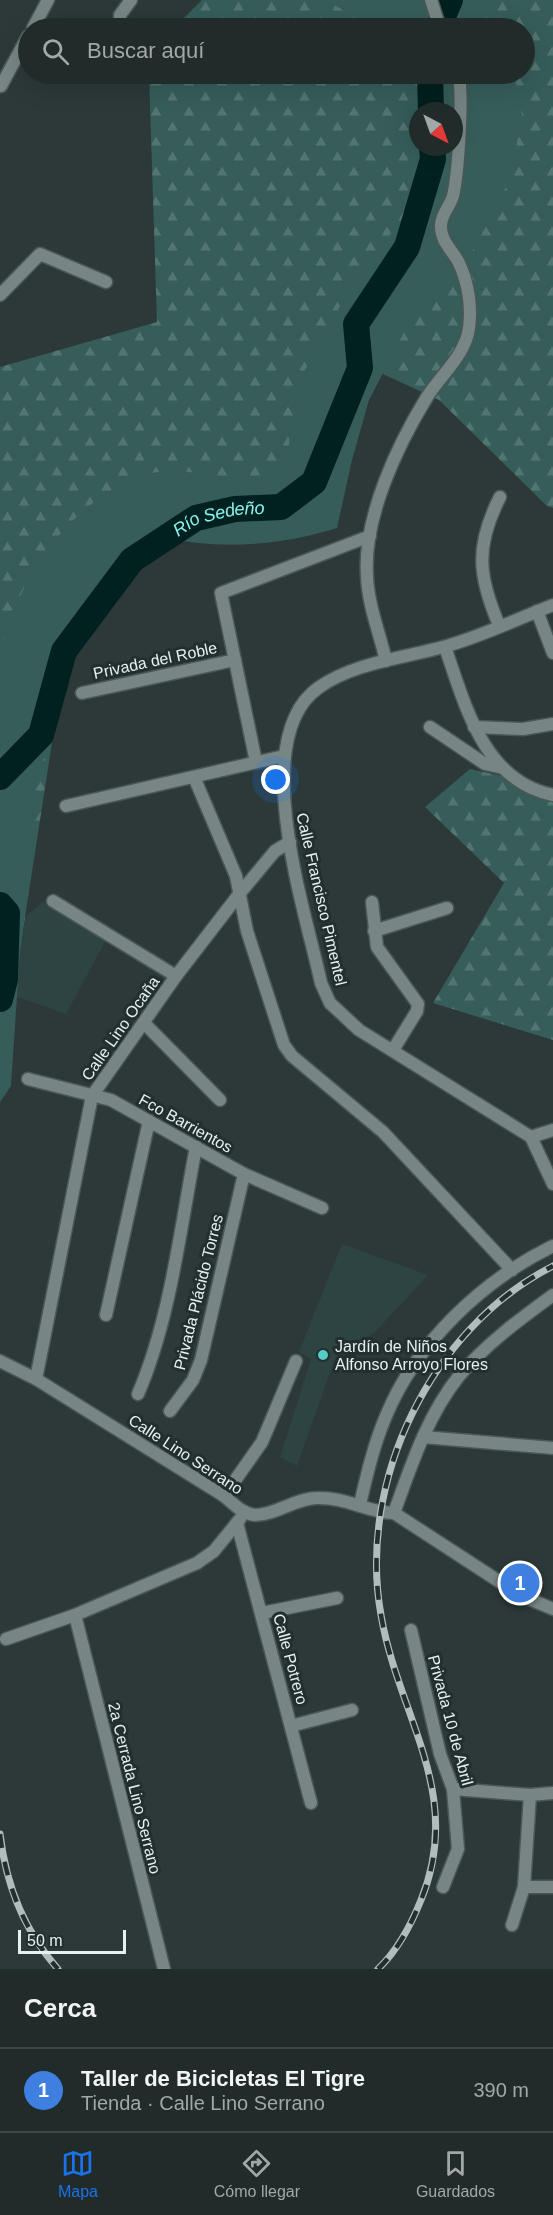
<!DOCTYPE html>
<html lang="es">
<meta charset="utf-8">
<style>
:root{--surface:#212b2a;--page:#293332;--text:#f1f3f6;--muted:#a2a7a8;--line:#3e4747;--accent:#1a73e8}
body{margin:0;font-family:Helvetica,sans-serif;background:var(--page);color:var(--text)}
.compass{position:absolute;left:409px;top:102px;width:54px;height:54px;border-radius:50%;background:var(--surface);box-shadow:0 6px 24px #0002;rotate:139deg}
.scale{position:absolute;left:18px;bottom:15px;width:108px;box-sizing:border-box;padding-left:6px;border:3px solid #e7efef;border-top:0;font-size:16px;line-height:21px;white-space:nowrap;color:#e7efef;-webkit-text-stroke:4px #222f2e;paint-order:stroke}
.you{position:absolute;left:276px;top:780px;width:21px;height:21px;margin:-15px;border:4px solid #fff;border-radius:50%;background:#1a73e8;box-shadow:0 0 0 9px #1a73e833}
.badge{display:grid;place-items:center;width:39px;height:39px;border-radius:50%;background:var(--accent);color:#fff;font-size:20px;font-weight:700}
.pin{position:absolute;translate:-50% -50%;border:3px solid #fff;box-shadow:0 2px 6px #0006}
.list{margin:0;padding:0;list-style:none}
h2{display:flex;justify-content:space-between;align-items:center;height:78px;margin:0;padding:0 24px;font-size:26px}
h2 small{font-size:20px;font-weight:400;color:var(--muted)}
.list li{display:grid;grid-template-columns:39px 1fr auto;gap:18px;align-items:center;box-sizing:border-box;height:84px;padding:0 24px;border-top:2px solid var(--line)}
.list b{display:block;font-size:22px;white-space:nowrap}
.list p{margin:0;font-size:20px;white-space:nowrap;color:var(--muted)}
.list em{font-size:20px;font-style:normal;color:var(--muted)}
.icon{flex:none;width:33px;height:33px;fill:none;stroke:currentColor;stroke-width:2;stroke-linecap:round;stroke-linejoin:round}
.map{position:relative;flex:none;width:553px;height:1969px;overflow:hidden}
.search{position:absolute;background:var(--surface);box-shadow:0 6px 24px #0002;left:18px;right:18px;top:18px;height:66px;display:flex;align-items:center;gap:15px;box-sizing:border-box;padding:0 21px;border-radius:33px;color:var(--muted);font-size:22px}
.sheet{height:162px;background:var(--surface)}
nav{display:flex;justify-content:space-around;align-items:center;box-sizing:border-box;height:84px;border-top:2px solid var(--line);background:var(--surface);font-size:16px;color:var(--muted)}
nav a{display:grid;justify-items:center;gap:3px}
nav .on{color:var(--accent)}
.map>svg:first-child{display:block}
.built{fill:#2e4443}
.forest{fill:url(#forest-firs);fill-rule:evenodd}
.green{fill:#365d5a}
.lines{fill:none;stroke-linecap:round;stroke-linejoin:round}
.river{stroke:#00211f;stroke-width:26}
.minor-casing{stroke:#4b5756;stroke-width:15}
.minor{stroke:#778685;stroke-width:12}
.rail-casing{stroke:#b3bcbc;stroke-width:7}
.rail{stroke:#222f2e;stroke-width:4.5;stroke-dasharray:14;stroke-linecap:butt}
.poi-dot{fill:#54cdc8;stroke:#222f2e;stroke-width:2}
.labels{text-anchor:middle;stroke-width:6;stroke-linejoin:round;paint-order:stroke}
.street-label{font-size:16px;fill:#e7efef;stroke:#222f2e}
.poi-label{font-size:16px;fill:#e7efef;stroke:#222f2e;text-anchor:start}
.water-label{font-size:18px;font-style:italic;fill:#8af3ed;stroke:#222f2e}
</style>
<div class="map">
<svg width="553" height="1969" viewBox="0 0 553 1969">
<defs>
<pattern id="forest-firs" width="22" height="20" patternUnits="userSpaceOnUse" patternTransform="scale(1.5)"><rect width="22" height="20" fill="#365d5a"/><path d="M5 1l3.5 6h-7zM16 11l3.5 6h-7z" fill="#537572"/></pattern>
</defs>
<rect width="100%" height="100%" fill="#2c3938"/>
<!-- built -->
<g class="built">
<polygon points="43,902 106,940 66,1014 12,995 20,921"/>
<polygon points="342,1244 428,1275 374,1333 335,1358 297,1466 280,1457 311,1359 299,1352"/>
</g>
<!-- forest -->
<g class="forest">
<path d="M202,0h351v508l-6,-2 -108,-106 -71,-33 -45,137 -166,27 -89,108 -60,388 -8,1v-661l157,-45 -8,-248h375v-46h-350zM418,111h36v36h-36z"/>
<polygon points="470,769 553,787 553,1040 433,1003 504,883 425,807"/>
</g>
<!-- green -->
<g class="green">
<polygon points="326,0 484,0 461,28 374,28"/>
<path d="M437,74h77l8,40 -11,63 -46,88 -35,28 -22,32 -39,75 -17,60 -15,68c-58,18 -117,22 -177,9l-20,14 -35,41 -36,65 -17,85 -19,39 -1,83 -12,87 -9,135 -11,16v-449c15,-65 60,-138 122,-168 7,-3 16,-9 24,-11 36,-8 57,2 91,5 11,1 24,0 36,0l7,-7 9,-27 2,-23 14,-52 44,-80 76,-102 8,-41h21v-36h-19z"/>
</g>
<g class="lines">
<!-- river -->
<g class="river">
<polyline points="438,28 450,0"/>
<polyline points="430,74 431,111"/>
<path id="s1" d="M0,777l41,-42 23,-84 68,-91 64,-42 39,-9 46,-2 33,-25 46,-114 -4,-44 51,-77 26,-88 -1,-12"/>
<polyline points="0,905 7,913 5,979 0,999"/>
</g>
<!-- minor casing -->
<g class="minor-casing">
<g id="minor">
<polyline points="431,0 440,28"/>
<polyline points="33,28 48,0"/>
<polyline points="120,28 120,15 131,0"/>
<polyline points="1,86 28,36"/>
<polyline points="0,295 40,254 106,282"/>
<path d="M553,605c-36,14 -73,32 -110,42 -40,11 -90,16 -125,41 -71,51 -12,224 3,295l9,20 29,27 172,107 22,47"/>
<polyline points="537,611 553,653"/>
<path d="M499,625c-21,-49 -24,-79 1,-128"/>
<path d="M445,647c20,57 38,134 108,148"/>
<path d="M386,661c-6,-27 -18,-56 -19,-85 -4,-58 30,-130 60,-179 14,-22 39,-43 42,-69 3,-22 -1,-47 -11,-67 -7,-12 -18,-21 -17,-36 0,-10 9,-19 12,-29 5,-21 11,-105 5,-122"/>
<polyline points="82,693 235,660"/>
<polyline points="430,727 485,764 503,768"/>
<polyline points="474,727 523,729 553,724"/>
<polyline points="256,762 221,593 370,536"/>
<polyline points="194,777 236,876 247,931 284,1045 292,1056 383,1132 512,1270"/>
<polyline points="66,806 284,756"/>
<polyline points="53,901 176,976"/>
<polyline points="372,902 377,947 418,1004 417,1011 393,1050"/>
<polyline points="374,931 447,908"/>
<polyline points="144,1023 220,1100"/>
<polyline points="28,1079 111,1100 244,1174 322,1208"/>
<polyline points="531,1137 553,1130"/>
<polyline points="106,1315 149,1121"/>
<path d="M0,1361l36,18 188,117c9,7 18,18 31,19 21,0 41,-17 62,-17 30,-1 51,15 77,15l126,82 33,14"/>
<polyline points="36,1379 92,1096 176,976 240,893 275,851 290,842"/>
<path d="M138,1394c33,-77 42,-165 58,-247"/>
<polyline points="170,1411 193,1380 201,1360 244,1174"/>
<polyline points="423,1437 553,1448"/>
<polyline points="224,1496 262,1442 296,1361"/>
<path d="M360,1504c7,-30 14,-60 26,-88 30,-73 97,-136 167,-170"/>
<path d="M394,1513c17,-47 33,-97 65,-137 27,-32 61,-57 94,-81"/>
<polyline points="237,1523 311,1803"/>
<polyline points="262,1613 337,1598"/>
<polyline points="75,1615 164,1969"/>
<polyline points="411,1630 440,1754 453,1789 458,1849 443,1887"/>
<polyline points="6,1639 75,1615 197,1563 214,1551 240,1519"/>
<polyline points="291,1726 352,1710"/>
<polyline points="453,1789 530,1795 553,1793"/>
<polyline points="524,1887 553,1887"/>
<polyline points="512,1925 524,1887 530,1795"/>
</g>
</g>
<!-- minor -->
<use href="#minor" class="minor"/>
<!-- rail casing -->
<g class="rail-casing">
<g id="rail">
<path d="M0,1834c6,51 24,97 58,135"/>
<path d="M378,1969c20,-19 33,-44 43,-69 44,-107 -23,-184 -40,-285 -24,-134 50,-287 172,-349"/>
</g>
</g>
<!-- rail -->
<use href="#rail" class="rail"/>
</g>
<!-- markers -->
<circle class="poi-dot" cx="323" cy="1355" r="6"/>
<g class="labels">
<!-- street labels -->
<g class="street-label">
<text transform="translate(155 660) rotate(-12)" y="6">Privada del Roble</text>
<text transform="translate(322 899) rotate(77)" y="6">Calle Francisco Pimentel</text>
<text transform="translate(120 1028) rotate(-55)" y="6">Calle Lino Ocaña</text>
<text transform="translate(186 1123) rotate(29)" y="6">Fco Barrientos</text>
<text transform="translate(198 1292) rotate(-76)" y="6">Privada Plácido Torres</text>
<text transform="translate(186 1454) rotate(33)" y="6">Calle Lino Serrano</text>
<text transform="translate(291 1659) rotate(75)" y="6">Calle Potrero</text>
<text transform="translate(451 1720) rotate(75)" y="6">Privada 10 de Abril</text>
<text transform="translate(135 1788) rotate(76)" y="6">2a Cerrada Lino Serrano</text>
</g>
<!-- poi labels -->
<g class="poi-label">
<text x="335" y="1352">Jardín de Niños<tspan x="335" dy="18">Alfonso Arroyo Flores</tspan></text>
</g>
<!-- water labels -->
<g class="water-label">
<text dy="6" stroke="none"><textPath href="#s1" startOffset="358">Río Sedeño</textPath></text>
</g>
</g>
</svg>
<svg class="compass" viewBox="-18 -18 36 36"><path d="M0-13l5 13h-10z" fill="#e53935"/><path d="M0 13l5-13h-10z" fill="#a2a7a8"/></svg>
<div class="scale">50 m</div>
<div class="you"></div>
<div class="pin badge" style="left:520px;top:1583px;background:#3f7fe0">1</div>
<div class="search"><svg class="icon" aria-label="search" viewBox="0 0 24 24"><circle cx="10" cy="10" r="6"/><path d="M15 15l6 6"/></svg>Buscar aquí</div>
</div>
<section class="sheet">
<h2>Cerca<small></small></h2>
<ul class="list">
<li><span class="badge" style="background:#3f7fe0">1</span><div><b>Taller de Bicicletas El Tigre</b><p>Tienda · Calle Lino Serrano</p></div><em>390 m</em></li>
</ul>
</section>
<nav>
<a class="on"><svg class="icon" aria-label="map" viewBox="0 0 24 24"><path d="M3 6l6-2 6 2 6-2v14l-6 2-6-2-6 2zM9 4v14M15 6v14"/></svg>Mapa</a>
<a><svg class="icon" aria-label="directions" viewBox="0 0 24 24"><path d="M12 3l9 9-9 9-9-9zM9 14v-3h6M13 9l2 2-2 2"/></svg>Cómo llegar</a>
<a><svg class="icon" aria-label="saved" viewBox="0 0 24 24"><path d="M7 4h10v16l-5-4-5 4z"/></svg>Guardados</a>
</nav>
